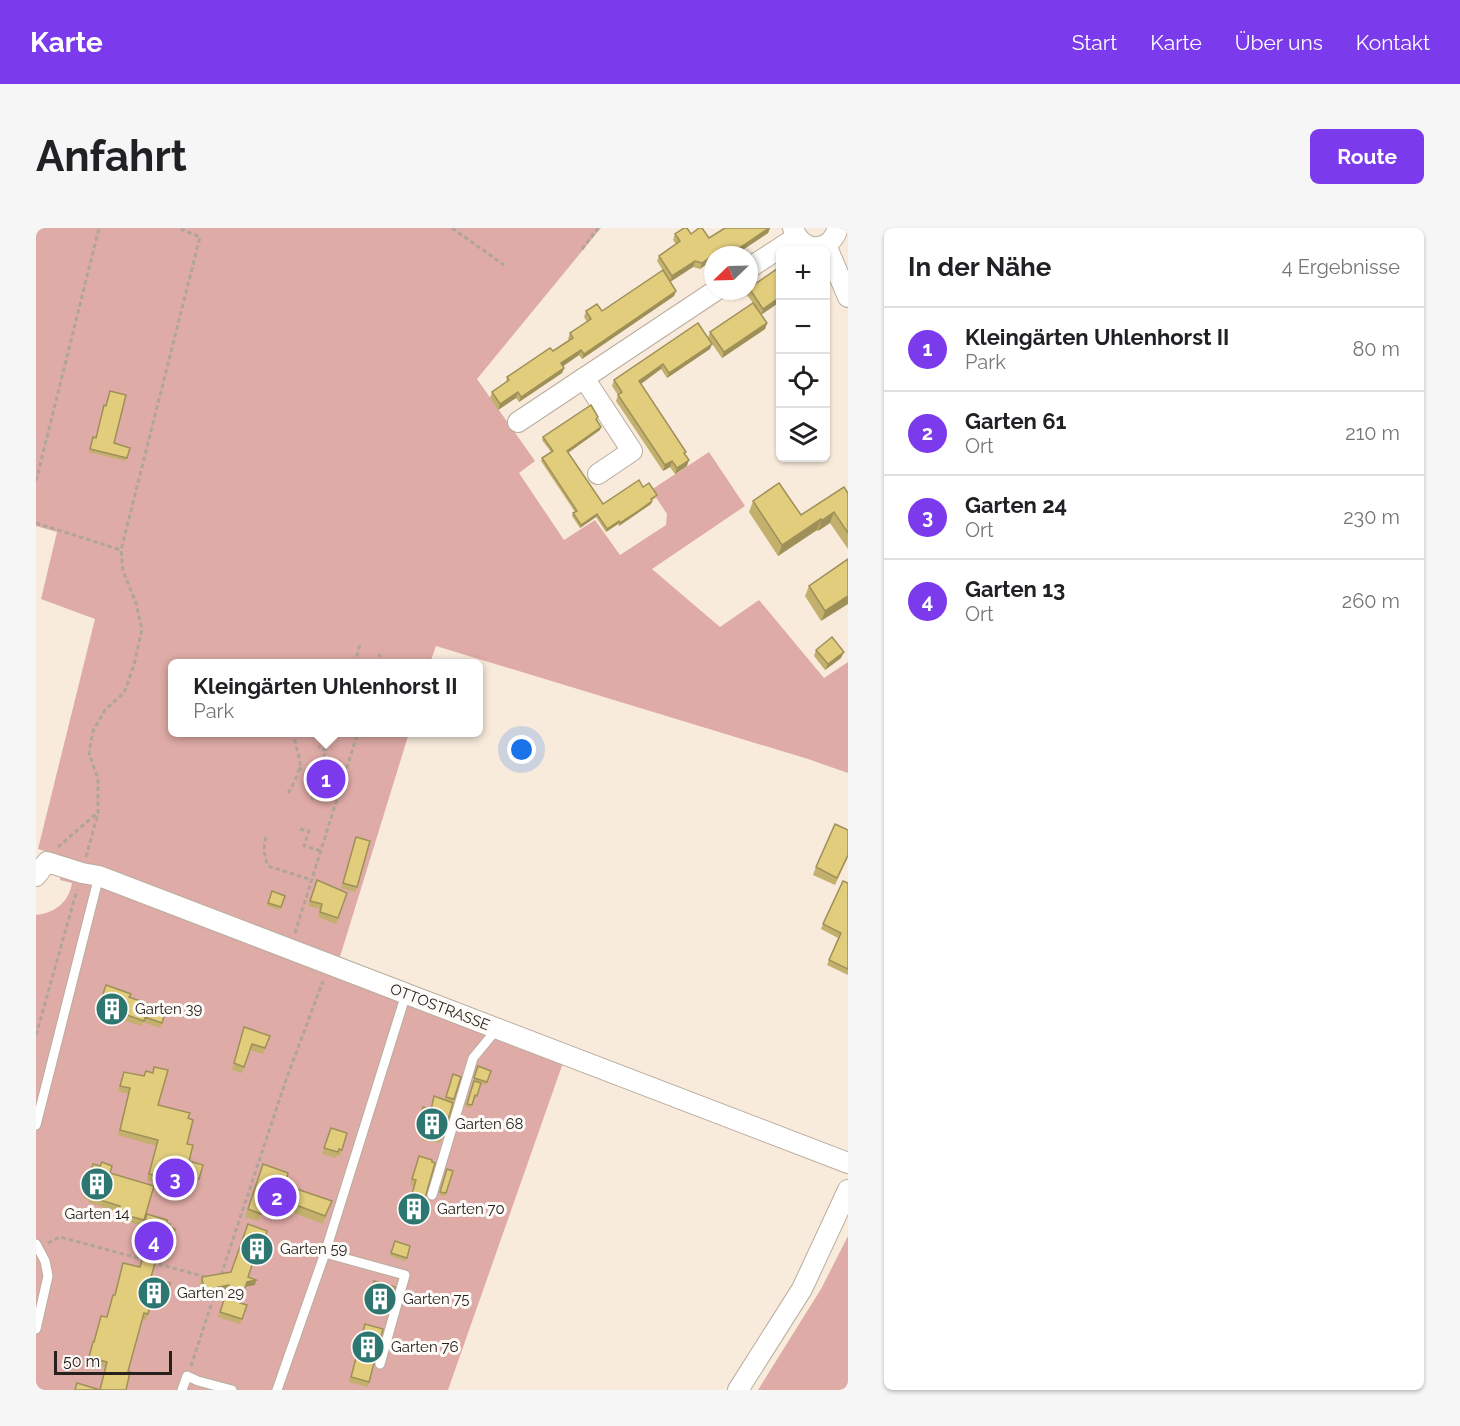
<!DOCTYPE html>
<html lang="de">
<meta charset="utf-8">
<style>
:root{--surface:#fff;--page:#f6f6f6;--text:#202124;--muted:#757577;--line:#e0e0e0;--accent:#7c3aed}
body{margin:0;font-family:Raleway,sans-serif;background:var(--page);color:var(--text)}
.controls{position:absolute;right:18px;top:18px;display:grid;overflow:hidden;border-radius:9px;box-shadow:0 2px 4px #0004}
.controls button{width:54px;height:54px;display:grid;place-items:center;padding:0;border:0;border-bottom:2px solid var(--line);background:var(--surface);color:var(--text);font:30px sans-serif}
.compass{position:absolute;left:668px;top:18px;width:54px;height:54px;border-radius:50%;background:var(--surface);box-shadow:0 2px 4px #0004;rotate:247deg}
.scale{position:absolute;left:18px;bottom:15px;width:118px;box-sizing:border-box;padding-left:6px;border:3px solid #26211c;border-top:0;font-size:16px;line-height:21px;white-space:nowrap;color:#26211c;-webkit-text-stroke:4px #fdfaf7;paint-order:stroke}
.you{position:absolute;left:486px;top:522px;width:21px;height:21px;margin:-15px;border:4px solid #fff;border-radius:50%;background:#1a73e8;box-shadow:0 0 0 9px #1a73e833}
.badge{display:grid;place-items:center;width:39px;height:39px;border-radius:50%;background:var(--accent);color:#fff;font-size:20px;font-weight:700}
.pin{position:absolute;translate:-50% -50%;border:3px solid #fff;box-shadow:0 2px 6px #0006}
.popup{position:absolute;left:132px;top:431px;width:315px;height:78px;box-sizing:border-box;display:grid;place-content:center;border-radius:9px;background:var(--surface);filter:drop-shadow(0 2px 4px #0005);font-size:20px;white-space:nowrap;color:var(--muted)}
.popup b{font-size:22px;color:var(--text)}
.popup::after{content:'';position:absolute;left:50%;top:100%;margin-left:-12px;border:12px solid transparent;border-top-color:var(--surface)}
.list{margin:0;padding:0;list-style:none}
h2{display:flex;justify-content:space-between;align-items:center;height:78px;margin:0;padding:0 24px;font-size:26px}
h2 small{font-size:20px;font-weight:400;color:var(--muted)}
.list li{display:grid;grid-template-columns:39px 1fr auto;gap:18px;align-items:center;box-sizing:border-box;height:84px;padding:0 24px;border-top:2px solid var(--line)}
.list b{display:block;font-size:22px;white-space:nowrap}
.list p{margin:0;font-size:20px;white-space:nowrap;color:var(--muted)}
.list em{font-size:20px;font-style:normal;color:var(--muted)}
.icon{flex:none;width:33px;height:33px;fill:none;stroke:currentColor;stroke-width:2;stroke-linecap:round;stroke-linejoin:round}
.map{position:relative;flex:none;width:812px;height:1162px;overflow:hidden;border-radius:9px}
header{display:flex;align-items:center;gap:36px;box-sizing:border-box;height:84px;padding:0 30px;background:var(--accent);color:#fff}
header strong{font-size:28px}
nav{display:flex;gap:33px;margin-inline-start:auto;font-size:21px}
.intro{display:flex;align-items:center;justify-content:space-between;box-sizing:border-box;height:144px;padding:0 36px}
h1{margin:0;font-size:42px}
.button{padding:15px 27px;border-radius:9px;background:var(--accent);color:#fff;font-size:21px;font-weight:700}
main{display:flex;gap:36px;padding:0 36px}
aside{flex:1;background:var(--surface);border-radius:9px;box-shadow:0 2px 4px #0004}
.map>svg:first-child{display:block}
.green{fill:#dfaba6}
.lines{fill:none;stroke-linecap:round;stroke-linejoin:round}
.lane-casing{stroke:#b9ad9f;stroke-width:11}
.street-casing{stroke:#b9ad9f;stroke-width:22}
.path{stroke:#b0a599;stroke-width:3;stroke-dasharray:4.5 3;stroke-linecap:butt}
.lane{stroke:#fff;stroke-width:9}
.street{stroke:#fff;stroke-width:20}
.wall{fill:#c2b06c}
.shaded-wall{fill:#9e9058}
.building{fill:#e2cd7d;stroke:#9e9058;stroke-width:1.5}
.labels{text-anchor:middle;stroke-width:6;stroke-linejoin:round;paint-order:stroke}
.street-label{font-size:15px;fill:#26211c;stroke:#fdfaf7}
.poi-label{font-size:15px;fill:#26211c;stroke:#fdfaf7;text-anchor:start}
</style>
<header>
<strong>Karte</strong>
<nav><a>Start</a><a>Karte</a><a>Über uns</a><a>Kontakt</a></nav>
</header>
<div class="intro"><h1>Anfahrt</h1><a class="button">Route</a></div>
<main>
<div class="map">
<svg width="812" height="1162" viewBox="0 0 812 1162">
<rect width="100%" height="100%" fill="#f9ebdc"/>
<!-- green -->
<g class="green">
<polygon points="0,0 565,0 441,151 499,233 483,245 528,312 559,292 584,327 630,297 631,286 615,262 673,224 709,278 616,341 684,399 723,372 788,450 812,434 812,545 772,531 400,418 394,435 137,436 137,504 373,505 303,732 55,637 2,621 59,391 5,371 21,304 0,298"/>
<path d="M25,646l22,7 481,179 -116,330h-412v-475c19,-2 33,-13 36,-32l-12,-3z"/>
<polygon points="812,1008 812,1162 722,1162 785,1061"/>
</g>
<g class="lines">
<!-- lane casing -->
<g class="lane-casing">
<g id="lane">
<polyline points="0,897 63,648"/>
<polyline points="396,967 437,830 461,801"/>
<polyline points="0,1016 9,1033 12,1048 0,1101"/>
<polyline points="289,1025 369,1047 344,1136"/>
<polyline points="146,1162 151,1148 162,1153 196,1162"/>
<polyline points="241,1162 289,1025 370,766"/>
</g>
</g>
<!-- street casing -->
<g class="street-casing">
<g id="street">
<path d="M757,0c8,25 37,26 45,0"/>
<polyline points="790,17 812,69"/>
<polyline points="713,40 761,9"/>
<polyline points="548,150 596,223 562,246"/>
<polyline points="482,194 679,63"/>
<polyline points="0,648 11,634 46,645 63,648 812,935"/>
<polyline points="702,1162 766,1061 812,962"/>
</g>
</g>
<!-- path -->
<g class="path">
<polyline points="416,0 468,37"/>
<polyline points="546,21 562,0"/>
<polyline points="0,253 63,0"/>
<polyline points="0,295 85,322"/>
<polyline points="319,436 324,416"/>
<polyline points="341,436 344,426"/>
<polyline points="262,540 306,555"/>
<path d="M252,565c5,-6 10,-20 12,-27 1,-9 -7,-22 -5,-34"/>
<polyline points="275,570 277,570 279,546 286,537 290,522 285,521 283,518"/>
<polyline points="264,601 273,603 268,618 285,623"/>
<path d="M230,609c-3,11 -2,18 2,29l44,14"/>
<polyline points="22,619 60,586"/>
<polyline points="50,629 62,585 62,551 53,525 57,503 69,482 88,465 98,437 106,401 100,375 87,343 85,322 164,9 142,0"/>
<polyline points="259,705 322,504"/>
<polyline points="0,807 41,662"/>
<polyline points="12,1015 24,1009 109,1032"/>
<polyline points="115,1034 173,1050"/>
<polyline points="185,1047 251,849 287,753"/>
<polyline points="155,1138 180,1062"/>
</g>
<!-- lane -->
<use href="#lane" class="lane"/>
<!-- street -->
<use href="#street" class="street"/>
</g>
<!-- wall -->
<g class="wall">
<polygon points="689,0 734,0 732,5 699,27 677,27 664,41 657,39 634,54 621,33 623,28 640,16 637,12 639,6 655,6 673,10"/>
<polygon points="744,39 725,87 731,95 729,101 686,130 674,113 674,121 631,150 625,141 604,156 649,227 651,238 639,246 634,239 627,243 580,173 582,167 576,158 578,152 672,110 674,104 717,75 711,67 713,60"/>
<polygon points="640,63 638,68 546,131 543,127 527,138 528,140 526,145 483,174 480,170 462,182 454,170 456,164 470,155 471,149 517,123 533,112 532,111 534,105 551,94 548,89 550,83 566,83"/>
<polygon points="561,192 564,202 532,225 567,276 607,259 620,270 616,272 615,276 583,298 582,296 570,304 560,289 544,300 536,288 537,285 539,284 505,233 506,230 515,224 506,212 507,209"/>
<polygon points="57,209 94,220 90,233 53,224"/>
<polygon points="812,265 812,321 794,295 782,303 781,302 742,328 713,284 717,273 765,287"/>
<polygon points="812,331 785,393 769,368 773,358"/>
<polygon points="780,422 805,430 789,442 778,428"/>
<polygon points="318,615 321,659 319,664 305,660"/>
<polygon points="812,629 799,657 777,647 780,639"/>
<polygon points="281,652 311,665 300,696 282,689 284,681 272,678"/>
<polygon points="812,655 812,747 791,737 802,710 785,701 787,696"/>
<polygon points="236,663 249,668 244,682 231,678"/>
<polygon points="70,757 93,769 130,782 124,800 107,794 106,798 86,792 84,795 60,787"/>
<polygon points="206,805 234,808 227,826 214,822 206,845 196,842"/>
<polygon points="442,838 455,843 450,857 444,855 439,871 438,871 435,880 429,879"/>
<polygon points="118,839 122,877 152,890 151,916 153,933 163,951 161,956 153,954 151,961 111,952 120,918 82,907 92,866 82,863 88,844 108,848 116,845"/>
<polygon points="417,846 425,849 404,915 386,912 386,905 380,903 387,879 394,882 398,868 409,872"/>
<polygon points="295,900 311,905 304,928 301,927 300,930 286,926"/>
<polygon points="383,928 383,991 381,996 368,992 378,958 374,957"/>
<polygon points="57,936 74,945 108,992 106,998 80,990 82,984 52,974 53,972 47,970"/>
<polygon points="227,936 249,957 296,973 287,996 229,974 222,993 209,989"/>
<polygon points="411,941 417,943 409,968 403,967"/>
<polygon points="111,986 131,996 133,999 135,1017 133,1022 124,1020 115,1049 131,1071 129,1077 121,1075 119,1080 114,1079 110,1092 106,1091 92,1143 90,1162 38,1162 41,1155 63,1162 69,1139 51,1135 65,1088 71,1089 75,1072 77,1067 78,1067 87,1035 104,1039 113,1006 105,1004"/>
<polygon points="229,1010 231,1010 223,1035 218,1033 212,1049 220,1052 219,1057 209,1059 204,1075 211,1077 204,1096 182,1089 191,1062 166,1067 164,1054 166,1049 195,1044"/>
<polygon points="359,1013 374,1018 369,1033 354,1028"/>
<polygon points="338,1053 354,1076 352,1082 331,1076"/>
<polygon points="329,1096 333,1154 332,1159 313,1154"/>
</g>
<!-- shaded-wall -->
<g class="shaded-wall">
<polygon points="733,0 734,0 732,5 699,27 693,27"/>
<polygon points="686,21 684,27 678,27"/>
<polygon points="677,27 677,32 664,41 666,35"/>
<polygon points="659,33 657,39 634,54 636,48"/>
<polygon points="640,63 638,68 546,131 548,126"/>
<polygon points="744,69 744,74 725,87 727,81"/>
<polygon points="731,95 729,101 686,130 688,124"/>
<polygon points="676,116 674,121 631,150 633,145"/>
<polygon points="545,122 543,127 523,141 525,135"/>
<polygon points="627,136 625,141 601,159 603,153"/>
<polygon points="528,140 526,145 483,174 485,169"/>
<polygon points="482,164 480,170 462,182 464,176"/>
<polygon points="565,199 564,202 530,226 531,223"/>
<polygon points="653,232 651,238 639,246 641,240"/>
<polygon points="636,233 634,239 627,243 629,237"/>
<polygon points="616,273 615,276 583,298 584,295"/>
<polygon points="798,284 794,295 782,303 785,293"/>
<polygon points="561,286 560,289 544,300 545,297"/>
<polygon points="785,291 781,302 742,328 746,317"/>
<polygon points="583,293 582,296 570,304 571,301"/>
<polygon points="812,368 812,376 785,393 789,383"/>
<polygon points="808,424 805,430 789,442 792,436"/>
<polygon points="220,1052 219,1057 209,1059 211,1054"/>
<polygon points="193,1057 191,1062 166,1067 168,1062"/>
</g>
<!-- building -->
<g class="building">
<polygon points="648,0 651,0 655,6 663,0 666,0 673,10 689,0 733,0 693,27 691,27 686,21 666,35 659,33 636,48 623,28 644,13 639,6"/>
<polygon points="744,39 744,69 727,81 713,60"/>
<polygon points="627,42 640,63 548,126 545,122 525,135 528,140 485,169 482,164 464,176 456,164 473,152 471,149 514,120 517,123 537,110 534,105 555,91 550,83 561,76 566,83"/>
<polygon points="717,75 731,95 688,124 674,104"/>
<polygon points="662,95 676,116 633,145 627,136 603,153 650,224 648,225 653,232 641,240 636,233 629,237 582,167 586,164 578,152"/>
<polygon points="74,163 90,167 78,215 94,220 91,230 54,221 57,209 60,210 68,177 70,178"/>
<polygon points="555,177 562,189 560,191 565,199 531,223 567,276 603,252 607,259 613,255 621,267 615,271 616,273 601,284 584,295 583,293 571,301 561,286 545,297 537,285 541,283 506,230 517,223 507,209"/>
<polygon points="743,255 765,287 808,259 812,265 812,305 798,284 785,293 785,291 746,317 717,273"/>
<polygon points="812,331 812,368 789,383 773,358"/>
<polygon points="796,409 808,424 792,436 780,422"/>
<polygon points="799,596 812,602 812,627 801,650 780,639"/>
<polygon points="320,609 334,613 321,659 307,655"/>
<polygon points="281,652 311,665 302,690 284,684 286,676 274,673"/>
<polygon points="807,653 812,655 812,741 793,732 805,705 787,696"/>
<polygon points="236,663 249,668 245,679 232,675"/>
<polygon points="70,757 95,766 93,769 130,782 126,795 109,789 108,793 88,786 86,790 62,781"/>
<polygon points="208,799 234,808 229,820 216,816 208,839 198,835"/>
<polygon points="442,838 455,843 451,854 438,850"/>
<polygon points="118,839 132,842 122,877 154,885 152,890 157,892 151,916 157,917 153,933 167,937 163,951 155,949 153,955 113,946 122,912 84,902 94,860 84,858 88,844 108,848 110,843 117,845"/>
<polygon points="417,846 425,849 418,871 410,869"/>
<polygon points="438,853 445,855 441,868 439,867 436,877 431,876"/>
<polygon points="398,868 417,875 407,909 388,906 389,899 382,897 387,879 395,882"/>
<polygon points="295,900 311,905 306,922 303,921 302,924 288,920"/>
<polygon points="383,928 396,932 396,934 399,935 383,991 370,986 380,952 376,951"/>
<polygon points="66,934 76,938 74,945 118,958 108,992 82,985 84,978 54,969 55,967 49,965 57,936 64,938"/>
<polygon points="227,936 252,945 249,957 296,973 289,988 231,966 225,986 212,981"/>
<polygon points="411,941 417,943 410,965 404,964"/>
<polygon points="111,986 131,992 131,996 134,996 133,999 139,1001 135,1017 125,1014 115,1049 134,1055 131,1071 123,1069 121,1075 115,1073 112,1086 108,1085 92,1143 94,1144 90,1162 39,1162 41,1155 64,1162 71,1134 53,1129 57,1114 58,1114 65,1088 71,1089 77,1067 79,1067 87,1035 104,1039 115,1001 107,999"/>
<polygon points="212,996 231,1003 229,1010 231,1010 224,1030 219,1028 212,1049 220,1052 211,1054 204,1075 211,1077 206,1091 184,1084 193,1057 168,1062 166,1049 195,1044"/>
<polygon points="359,1013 374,1018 371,1030 355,1025"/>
<polygon points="338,1053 359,1059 354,1076 334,1070"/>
<polygon points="329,1096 347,1101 333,1154 315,1149"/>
</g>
<!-- icons -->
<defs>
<g id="building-disc" transform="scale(1.725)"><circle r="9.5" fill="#2e7771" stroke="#fdfaf7"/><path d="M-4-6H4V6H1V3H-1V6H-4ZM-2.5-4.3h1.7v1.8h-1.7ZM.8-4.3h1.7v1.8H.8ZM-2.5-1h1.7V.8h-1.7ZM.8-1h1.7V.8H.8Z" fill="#fff"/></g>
</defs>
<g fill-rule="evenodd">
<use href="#building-disc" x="76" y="781"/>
<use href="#building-disc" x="396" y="896"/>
<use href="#building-disc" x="61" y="956"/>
<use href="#building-disc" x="378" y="981"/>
<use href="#building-disc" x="221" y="1021"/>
<use href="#building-disc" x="118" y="1065"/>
<use href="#building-disc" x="344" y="1071"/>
<use href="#building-disc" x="332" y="1119"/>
</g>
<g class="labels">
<!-- street labels -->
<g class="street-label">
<text transform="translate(404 779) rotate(21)" y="5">OTTOSTRASSE</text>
</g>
<!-- poi labels -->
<g class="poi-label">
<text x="99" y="786">Garten 39</text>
<text x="419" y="901">Garten 68</text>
<text x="401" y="986">Garten 70</text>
<text x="61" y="991" text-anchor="middle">Garten 14</text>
<text x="244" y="1026">Garten 59</text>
<text x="141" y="1070">Garten 29</text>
<text x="367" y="1076">Garten 75</text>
<text x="355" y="1124">Garten 76</text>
</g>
</g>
</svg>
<div class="controls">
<button>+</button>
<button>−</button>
<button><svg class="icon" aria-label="locate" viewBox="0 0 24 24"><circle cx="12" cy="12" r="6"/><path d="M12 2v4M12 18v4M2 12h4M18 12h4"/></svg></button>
<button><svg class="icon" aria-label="layers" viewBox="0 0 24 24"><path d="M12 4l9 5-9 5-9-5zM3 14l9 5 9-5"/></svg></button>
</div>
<svg class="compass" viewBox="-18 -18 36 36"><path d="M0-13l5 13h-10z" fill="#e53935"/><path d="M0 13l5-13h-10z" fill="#757577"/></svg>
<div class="scale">50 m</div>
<div class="you"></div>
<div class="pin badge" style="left:290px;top:551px">1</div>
<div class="popup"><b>Kleingärten Uhlenhorst II</b>Park</div>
<div class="pin badge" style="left:241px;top:969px">2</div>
<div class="pin badge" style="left:139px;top:950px">3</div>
<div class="pin badge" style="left:118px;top:1013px">4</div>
</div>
<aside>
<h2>In der Nähe<small>4 Ergebnisse</small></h2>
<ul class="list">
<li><span class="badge">1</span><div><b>Kleingärten Uhlenhorst II</b><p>Park</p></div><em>80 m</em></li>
<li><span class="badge">2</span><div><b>Garten 61</b><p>Ort</p></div><em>210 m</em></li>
<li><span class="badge">3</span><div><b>Garten 24</b><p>Ort</p></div><em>230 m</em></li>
<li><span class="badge">4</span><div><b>Garten 13</b><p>Ort</p></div><em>260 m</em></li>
</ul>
</aside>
</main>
